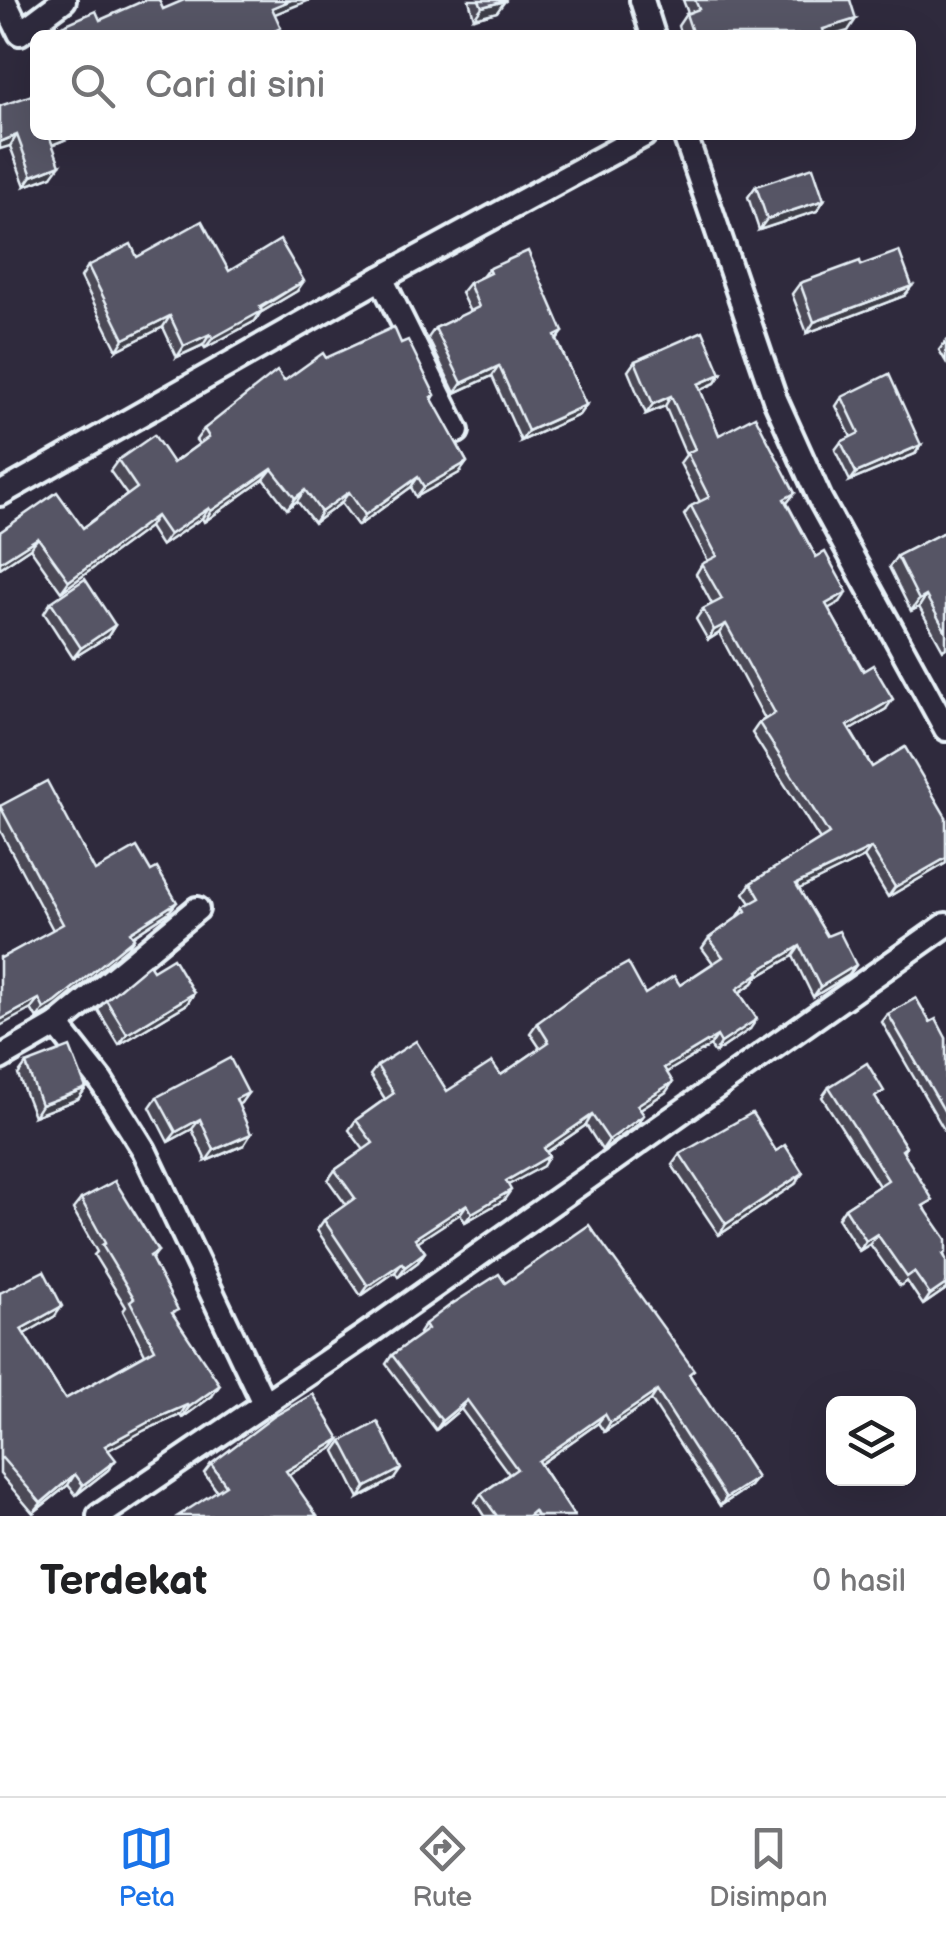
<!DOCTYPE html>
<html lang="id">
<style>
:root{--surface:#fff;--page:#f2f2f2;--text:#202124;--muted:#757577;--line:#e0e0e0;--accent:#1a73e8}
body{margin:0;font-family:"Balsamiq Sans",sans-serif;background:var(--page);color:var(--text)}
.controls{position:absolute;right:30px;bottom:30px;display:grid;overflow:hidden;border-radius:15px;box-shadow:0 10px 40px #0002}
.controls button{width:90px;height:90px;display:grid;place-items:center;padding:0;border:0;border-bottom:2px solid var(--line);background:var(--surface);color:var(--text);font:50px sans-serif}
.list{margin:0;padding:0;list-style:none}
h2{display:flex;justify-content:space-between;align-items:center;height:130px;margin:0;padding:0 40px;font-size:42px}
h2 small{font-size:32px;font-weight:400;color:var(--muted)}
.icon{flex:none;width:55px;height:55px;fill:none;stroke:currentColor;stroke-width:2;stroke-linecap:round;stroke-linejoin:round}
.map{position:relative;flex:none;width:946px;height:1516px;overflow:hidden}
.search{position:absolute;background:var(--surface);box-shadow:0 10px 40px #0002;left:30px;right:30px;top:30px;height:110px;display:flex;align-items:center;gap:25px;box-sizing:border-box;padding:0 35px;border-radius:15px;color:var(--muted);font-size:38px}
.sheet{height:280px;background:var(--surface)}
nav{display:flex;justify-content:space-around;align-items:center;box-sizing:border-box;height:140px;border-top:2px solid var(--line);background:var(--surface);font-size:28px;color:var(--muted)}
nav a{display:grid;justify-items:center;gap:5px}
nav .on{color:var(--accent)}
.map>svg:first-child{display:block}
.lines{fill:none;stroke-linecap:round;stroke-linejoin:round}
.street-casing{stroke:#e8f1f8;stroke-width:30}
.street{stroke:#2f2a3d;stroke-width:22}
.wall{fill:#4b4957;stroke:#e8f1f8;stroke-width:2.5}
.shaded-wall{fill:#3d3c47;stroke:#e8f1f8;stroke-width:2.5}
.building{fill:#575565;stroke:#e8f1f8;stroke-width:2.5}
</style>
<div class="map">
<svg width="946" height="1516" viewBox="0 0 946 1516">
<rect width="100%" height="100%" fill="#2f2a3d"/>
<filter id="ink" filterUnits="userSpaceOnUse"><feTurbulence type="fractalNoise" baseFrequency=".01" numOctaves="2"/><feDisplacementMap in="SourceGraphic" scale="20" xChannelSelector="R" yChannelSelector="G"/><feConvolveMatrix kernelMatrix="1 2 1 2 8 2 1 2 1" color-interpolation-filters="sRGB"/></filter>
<g filter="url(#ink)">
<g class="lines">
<!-- street casing -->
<g class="street-casing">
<g id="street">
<polyline points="4,0 20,33 64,0"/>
<polyline points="642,0 653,35"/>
<polyline points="685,135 775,399 820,499 946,729"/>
<polyline points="381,278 457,431"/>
<polyline points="0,494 381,278 644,135"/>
<polyline points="57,1025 197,909"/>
<polyline points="0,1058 57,1025 101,1081 144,1150 264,1403"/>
<polyline points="99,1516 364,1336 946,925"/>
</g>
</g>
<!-- street -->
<use href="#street" class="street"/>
</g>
<!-- wall -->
<g class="wall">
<polygon points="469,0 504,0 497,12 474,18"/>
<polygon points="683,0 850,0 848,31 834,35 681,35 678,26 686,14 688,13"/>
<polygon points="35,89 35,135 69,138 52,145 52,176 25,186 10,146 31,95"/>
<polygon points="756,186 824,200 817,211 759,230 748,197"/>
<polygon points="137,257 229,271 297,291 260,313 255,321 205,348 203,345 177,357 163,327 117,350 81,277 88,266"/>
<polygon points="861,265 904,296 807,333 792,294 800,283"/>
<polygon points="488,269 563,332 557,340 586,405 579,415 521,441 492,376 455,393 428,338 435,328 470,312 461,293 469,283 482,277"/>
<polygon points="946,341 946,362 939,350"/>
<polygon points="401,343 435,395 432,400 467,462 459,473 416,497 411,487 358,526 341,503 314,523 297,501 287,509 264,479 204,522 202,518 161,546 149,527 61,592 30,548 0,568 0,532 83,528 127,495 110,471 118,460 173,463 199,444 196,440 204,429 326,358"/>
<polygon points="635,361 721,374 715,383 700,390 719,435 795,493 787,503 840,602 828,608 886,709 850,730 872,767 946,817 946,863 888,897 864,857 799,889 827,936 856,965 849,975 813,997 793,956 757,977 753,983 739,993 750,1029 715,1053 710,1046 667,1072 666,1092 640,1109 637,1125 602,1150 586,1125 547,1152 543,1166 508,1185 504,1200 465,1222 460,1214 417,1241 425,1252 418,1262 398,1277 395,1272 361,1296 317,1230 324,1220 346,1205 328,1180 335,1170 364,1150 349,1130 356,1120 385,1099 370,1075 377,1066 447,1091 501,1075 540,1048 530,1033 537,1023 680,985 713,963 702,948 709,938 737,918 744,907 751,903 744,893 751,883 820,840 752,733 759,723 765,719 719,633 708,640 696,619 703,609 712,604 696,574 702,564 708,561 684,515 691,506 700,502 680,463 686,455 665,406 646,414 628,371"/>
<polygon points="842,397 921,445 915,454 850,481 835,450 841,442 851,437 836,406"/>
<polygon points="946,531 946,648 943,650 919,607 911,611 889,567 897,556"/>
<polygon points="51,602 115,625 108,636 73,658 44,613"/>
<polygon points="0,806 95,871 169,912 133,936 134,938 127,948 48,1013 37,1019 1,958 53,930 0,830"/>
<polygon points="153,970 194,993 187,1004 119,1045 98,1010 106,1000"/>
<polygon points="888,1014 930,1022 946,1038 946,1133 882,1022"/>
<polygon points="26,1064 86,1088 78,1099 34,1116 18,1075"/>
<polygon points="829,1087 877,1101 906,1147 903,1152 945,1257 946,1289 923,1305 907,1281 900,1286 870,1244 859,1251 838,1218 845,1208 879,1186 822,1097"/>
<polygon points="248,1093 238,1105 244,1145 206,1161 192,1129 168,1142 150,1107 157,1097"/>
<polygon points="680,1154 795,1184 719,1235 672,1165"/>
<polygon points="81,1199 158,1251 152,1259 174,1316 212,1396 182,1418 180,1415 145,1430 108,1450 108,1470 76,1495 68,1485 33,1513 0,1474 0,1293 55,1316 24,1334 65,1399 145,1354 123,1311 126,1307 94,1255 97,1252 73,1209"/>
<polygon points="505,1283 690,1375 750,1486 720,1506 651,1400 604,1432 598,1423 540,1464 574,1516 484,1516 475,1502 481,1494 509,1474 461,1409 436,1430 386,1364 392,1355 420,1335 419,1333 425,1324"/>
<polygon points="340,1439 333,1448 289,1475 217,1491 204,1473 211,1464"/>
<polygon points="342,1441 394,1479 359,1498 335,1451"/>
</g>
<!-- shaded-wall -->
<g class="shaded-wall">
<polygon points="291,0 310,0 265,18 272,8"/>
<polygon points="505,1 497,12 474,18 482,7"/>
<polygon points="856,19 848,31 834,35 819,35 823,29"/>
<polygon points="17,135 10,146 0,149 0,142"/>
<polygon points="58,135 71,135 69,138 42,149 50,138"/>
<polygon points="60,165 52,176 25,186 32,176"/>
<polygon points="824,200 817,211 759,230 767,219"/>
<polygon points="304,281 297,291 260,313 255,321 205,348 213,338"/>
<polygon points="912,286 904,296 807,333 814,322"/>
<polygon points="170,316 163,327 117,350 124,339"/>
<polygon points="210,334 203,345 177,357 184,346"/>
<polygon points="499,366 492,376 455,393 462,383"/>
<polygon points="721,374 715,383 691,394 698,384"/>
<polygon points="671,396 665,406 646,414 653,404"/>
<polygon points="586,405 579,415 521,441 528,431"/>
<polygon points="921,445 915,454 850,481 856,473"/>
<polygon points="467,462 459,473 416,497 424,487"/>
<polygon points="272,469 264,479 204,522 211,511"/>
<polygon points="418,477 411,487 358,526 365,515"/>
<polygon points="305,490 297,501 287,509 295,498"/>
<polygon points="349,492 341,503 314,523 321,512"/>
<polygon points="209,508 202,518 161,546 169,535"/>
<polygon points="156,516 149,527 61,592 69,581"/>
<polygon points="38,538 30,548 0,568 0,562"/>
<polygon points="847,592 840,602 819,614 826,604"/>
<polygon points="926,596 919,607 911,611 919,600"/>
<polygon points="726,624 719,633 708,640 714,630"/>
<polygon points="115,625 108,636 73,658 81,648"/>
<polygon points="893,699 886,709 840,736 847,726"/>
<polygon points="871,848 864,857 789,894 796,884"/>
<polygon points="946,858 946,863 888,897 895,887"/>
<polygon points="177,902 169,912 123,942 130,932"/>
<polygon points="134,938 127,948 48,1013 37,1019 44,1009"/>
<polygon points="800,946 793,956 757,977 753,983 730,999 737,989 758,971"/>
<polygon points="856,965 849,975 813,997 820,987"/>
<polygon points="194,993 187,1004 119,1045 127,1034"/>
<polygon points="39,999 31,1009 0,1026 0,1020"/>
<polygon points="757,1019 750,1029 715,1053 721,1043"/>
<polygon points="717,1036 710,1046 657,1078 664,1068"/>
<polygon points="673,1082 666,1092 631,1115 637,1105"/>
<polygon points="86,1088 78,1099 34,1116 41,1105"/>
<polygon points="248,1093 241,1103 229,1110 236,1099"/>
<polygon points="592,1115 586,1125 538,1158 544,1148"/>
<polygon points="644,1115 637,1125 602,1150 609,1140"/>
<polygon points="200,1119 192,1129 168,1142 176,1132"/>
<polygon points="251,1134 244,1145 206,1161 214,1150"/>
<polygon points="549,1156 543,1166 499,1190 506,1181"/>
<polygon points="803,1173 795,1184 719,1235 726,1224"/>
<polygon points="511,1190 504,1200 465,1222 472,1213"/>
<polygon points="467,1204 460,1214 408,1248 415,1238"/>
<polygon points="877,1234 870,1244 859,1251 866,1241"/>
<polygon points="425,1252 418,1262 398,1277 405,1267"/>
<polygon points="402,1263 395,1272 361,1296 368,1286"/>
<polygon points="946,1284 946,1289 923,1305 930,1295"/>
<polygon points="62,1306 55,1316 14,1340 21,1329"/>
<polygon points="220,1385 212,1396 182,1418 189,1407"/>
<polygon points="657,1391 651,1400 604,1432 610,1423"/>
<polygon points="467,1400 461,1409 436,1430 442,1421"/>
<polygon points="187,1405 180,1415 145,1430 98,1456 105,1446 152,1420"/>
<polygon points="605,1414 598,1423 532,1470 538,1461"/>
<polygon points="340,1439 333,1448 280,1480 286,1471"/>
<polygon points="116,1460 108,1470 76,1495 83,1485"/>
<polygon points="401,1469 394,1479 359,1498 366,1487"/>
<polygon points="75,1474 68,1485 33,1513 41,1503"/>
<polygon points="757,1478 750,1486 720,1506 726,1498"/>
</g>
<!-- building -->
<g class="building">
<polygon points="145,0 159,0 163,9 184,0 291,0 272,8 281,28 266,35 63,35 59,27 96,11 100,20"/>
<polygon points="479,0 504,0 505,1 482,7"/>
<polygon points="695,0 850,0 856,19 823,29 824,33 819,35 693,35 686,14 699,9"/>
<polygon points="35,94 35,135 58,135 50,138 60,165 32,176 17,135 0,142 0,106"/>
<polygon points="813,167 824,200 767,219 756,186"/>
<polygon points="202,221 229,271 280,240 304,281 260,307 262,311 213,338 210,334 184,346 170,316 124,339 88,266 131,244 137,257"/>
<polygon points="528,251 563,332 555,336 586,405 528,431 499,366 462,383 435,328 479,307 469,283 490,273 488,269"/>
<polygon points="899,251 912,286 814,322 800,283 860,261 861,265"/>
<polygon points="394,327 401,343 408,340 435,395 431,397 467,462 424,487 418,477 365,515 349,492 321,512 305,490 295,498 272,469 211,511 209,508 169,535 156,516 69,581 38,538 0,562 0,532 57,492 83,528 137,488 118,460 154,435 173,463 209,437 204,429 277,371 284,381 323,353 326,358"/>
<polygon points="703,331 721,374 698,384 719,435 755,416 795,493 784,499 816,557 825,552 847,592 826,604 863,671 873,665 893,699 847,726 872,767 905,747 946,817 946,858 895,887 871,848 796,884 827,936 839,931 856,965 820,987 800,946 758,971 759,973 737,989 757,1019 721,1043 717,1036 664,1068 673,1082 637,1105 644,1115 609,1140 592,1115 544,1148 549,1156 506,1181 511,1190 472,1213 467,1204 415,1238 425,1252 405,1267 402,1263 368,1286 324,1220 355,1198 335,1170 373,1143 356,1120 394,1093 377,1066 416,1041 447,1091 492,1062 501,1075 549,1042 537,1023 593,982 628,963 645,994 674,976 680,985 723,957 709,938 746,911 744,907 760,898 751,883 829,834 759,723 775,713 726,624 714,630 703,609 722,599 702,564 717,556 691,506 709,497 687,453 695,449 671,396 653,404 635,361"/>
<polygon points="889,374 921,445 856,473 841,442 859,433 842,397"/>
<polygon points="946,531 946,632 926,596 919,600 897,556"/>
<polygon points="85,579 115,625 81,648 51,602"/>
<polygon points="47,781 95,871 137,847 151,871 157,868 177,902 130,932 134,938 56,1002 44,1009 39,999 0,1020 0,956 1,958 63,924 0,806"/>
<polygon points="173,958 194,993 127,1034 106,1000 149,964 153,970"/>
<polygon points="916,998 930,1022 936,1019 946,1038 946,1114 888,1014"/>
<polygon points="70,1047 86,1088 41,1105 26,1064"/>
<polygon points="230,1058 248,1093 236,1099 251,1134 214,1150 200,1119 176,1132 157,1097"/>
<polygon points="867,1063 884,1091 875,1097 906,1147 902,1150 933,1200 923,1206 946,1239 946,1252 943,1254 946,1259 946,1284 930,1295 914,1272 907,1277 877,1234 866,1241 845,1208 888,1180 829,1087"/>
<polygon points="752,1113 776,1151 785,1145 803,1173 726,1224 680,1154"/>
<polygon points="115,1181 158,1251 150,1256 178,1310 172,1313 220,1385 189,1407 187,1405 152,1420 105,1446 116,1460 83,1485 75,1474 41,1503 2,1458 0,1459 0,1293 44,1271 62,1306 21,1329 65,1399 155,1349 130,1301 134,1298 102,1245 105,1243 81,1199"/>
<polygon points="589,1225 694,1370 689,1374 757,1478 726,1498 657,1391 610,1423 605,1414 538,1461 574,1516 537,1516 534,1511 528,1516 497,1516 481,1494 517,1469 467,1400 442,1421 392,1355 428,1329 425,1324 449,1306 499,1274 505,1283"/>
<polygon points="313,1394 340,1439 286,1471 317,1516 178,1516 226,1485 211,1464 273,1417"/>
<polygon points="378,1422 401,1469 366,1487 342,1441"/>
</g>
</g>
</svg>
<div class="controls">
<button><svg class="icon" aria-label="layers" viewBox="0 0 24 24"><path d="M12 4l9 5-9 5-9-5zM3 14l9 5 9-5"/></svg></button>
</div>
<div class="search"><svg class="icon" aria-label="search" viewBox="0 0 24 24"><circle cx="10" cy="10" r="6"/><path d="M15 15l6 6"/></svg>Cari di sini</div>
</div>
<section class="sheet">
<h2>Terdekat<small>0 hasil</small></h2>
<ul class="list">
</ul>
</section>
<nav>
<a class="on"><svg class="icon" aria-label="map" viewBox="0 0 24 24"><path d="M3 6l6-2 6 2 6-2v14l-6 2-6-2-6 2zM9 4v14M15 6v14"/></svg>Peta</a>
<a><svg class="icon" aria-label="directions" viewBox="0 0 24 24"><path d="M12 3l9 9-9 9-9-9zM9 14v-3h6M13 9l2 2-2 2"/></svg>Rute</a>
<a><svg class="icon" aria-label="saved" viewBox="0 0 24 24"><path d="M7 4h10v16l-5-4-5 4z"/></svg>Disimpan</a>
</nav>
